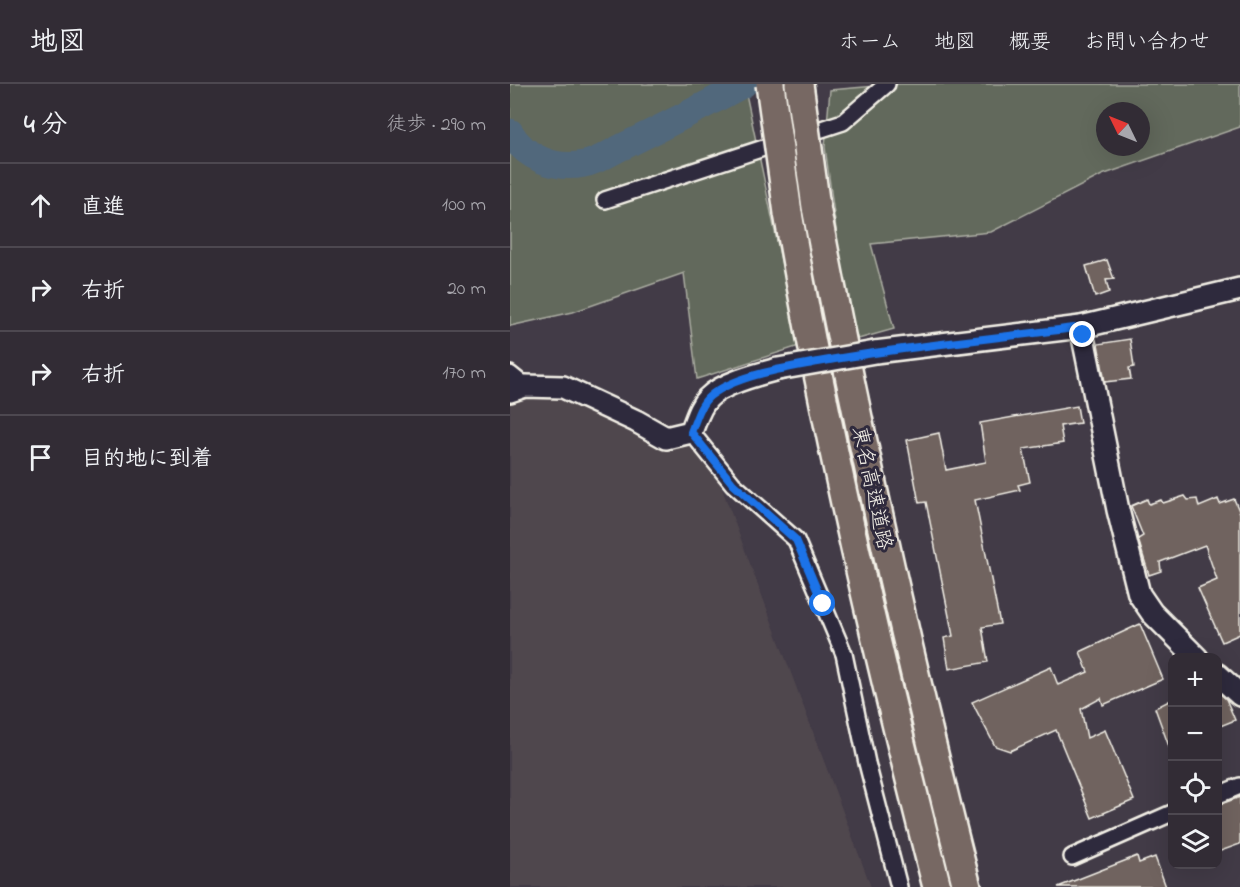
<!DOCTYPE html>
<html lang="ja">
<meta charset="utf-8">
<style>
:root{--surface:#322c35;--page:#3a343d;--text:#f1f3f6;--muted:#a8a7ad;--line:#4d4850}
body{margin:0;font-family:"Indie Flower","Klee One",sans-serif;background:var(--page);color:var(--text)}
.controls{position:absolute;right:18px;bottom:18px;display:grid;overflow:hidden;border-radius:12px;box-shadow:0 6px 24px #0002}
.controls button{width:54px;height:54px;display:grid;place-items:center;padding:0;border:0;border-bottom:2px solid var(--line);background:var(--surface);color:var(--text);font:30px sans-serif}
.compass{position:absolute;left:586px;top:18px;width:54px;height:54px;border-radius:50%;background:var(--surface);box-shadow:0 6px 24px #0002;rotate:313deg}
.stop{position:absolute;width:18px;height:18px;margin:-14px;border:4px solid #1a73e8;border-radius:50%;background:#fff}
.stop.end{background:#1a73e8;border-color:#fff;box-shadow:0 2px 6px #0008}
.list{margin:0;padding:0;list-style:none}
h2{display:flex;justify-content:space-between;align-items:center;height:78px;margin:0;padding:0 24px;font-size:26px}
h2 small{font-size:20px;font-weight:400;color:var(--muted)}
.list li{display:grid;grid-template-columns:39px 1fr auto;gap:18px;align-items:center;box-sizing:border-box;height:84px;padding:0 24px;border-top:2px solid var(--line)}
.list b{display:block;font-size:22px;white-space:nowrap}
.list em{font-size:20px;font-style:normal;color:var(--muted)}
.icon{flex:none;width:33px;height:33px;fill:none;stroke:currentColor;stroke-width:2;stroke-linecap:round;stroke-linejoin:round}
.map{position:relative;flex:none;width:730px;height:803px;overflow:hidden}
header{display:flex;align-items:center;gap:36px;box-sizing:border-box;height:84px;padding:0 30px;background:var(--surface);border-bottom:2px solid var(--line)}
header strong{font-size:28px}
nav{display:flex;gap:33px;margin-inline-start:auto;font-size:21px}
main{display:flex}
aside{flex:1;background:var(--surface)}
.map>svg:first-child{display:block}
.built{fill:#50474e}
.green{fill:#62695b;stroke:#abada2;stroke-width:1.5;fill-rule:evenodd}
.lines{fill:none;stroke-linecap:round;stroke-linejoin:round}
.river{stroke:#51677c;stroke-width:27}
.building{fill:#6f635f;stroke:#f4f1e8;stroke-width:1.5}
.street-casing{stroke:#f4f1e8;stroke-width:20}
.secondary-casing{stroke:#f4f1e8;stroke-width:26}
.highway-casing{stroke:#f4f1e8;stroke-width:32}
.street{stroke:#2f2a3d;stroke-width:15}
.secondary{stroke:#2f2a3d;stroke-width:21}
.highway{stroke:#776864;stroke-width:27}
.secondary-bridge-casing{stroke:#f4f1e8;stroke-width:26;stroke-linecap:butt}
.highway-bridge-casing{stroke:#f4f1e8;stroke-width:32;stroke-linecap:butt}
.secondary-bridge{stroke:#2f2a3d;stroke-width:21}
.highway-bridge{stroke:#776864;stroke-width:27}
.route{stroke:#1a73e8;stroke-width:8}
.labels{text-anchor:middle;stroke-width:6;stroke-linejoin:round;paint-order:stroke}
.street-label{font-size:21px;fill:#f4f1e8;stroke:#2f2a3d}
</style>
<header>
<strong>地図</strong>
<nav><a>ホーム</a><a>地図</a><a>概要</a><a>お問い合わせ</a></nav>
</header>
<main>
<aside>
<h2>4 分<small>徒歩 · 290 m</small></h2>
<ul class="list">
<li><svg class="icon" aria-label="ahead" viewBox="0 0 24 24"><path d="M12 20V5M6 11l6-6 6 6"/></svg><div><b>直進</b></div><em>100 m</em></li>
<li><svg class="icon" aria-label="right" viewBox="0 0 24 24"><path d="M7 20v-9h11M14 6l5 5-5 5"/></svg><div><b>右折</b></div><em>20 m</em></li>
<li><svg class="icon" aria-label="right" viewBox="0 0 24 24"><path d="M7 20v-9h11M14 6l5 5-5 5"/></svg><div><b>右折</b></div><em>170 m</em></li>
<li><svg class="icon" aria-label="arrive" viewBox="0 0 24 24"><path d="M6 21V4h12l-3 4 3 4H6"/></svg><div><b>目的地に到着</b></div></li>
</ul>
</aside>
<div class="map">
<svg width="730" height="803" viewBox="0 0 730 803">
<rect width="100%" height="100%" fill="#423b47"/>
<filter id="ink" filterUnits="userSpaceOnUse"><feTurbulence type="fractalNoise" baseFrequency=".0167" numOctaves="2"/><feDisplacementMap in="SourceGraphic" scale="12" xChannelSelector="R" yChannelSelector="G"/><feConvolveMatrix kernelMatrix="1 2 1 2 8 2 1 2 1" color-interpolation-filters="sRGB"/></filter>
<g filter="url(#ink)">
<!-- built -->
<polygon class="built" points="15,302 199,370 361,803 0,803 0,305"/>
<!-- green -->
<g class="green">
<polygon points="0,0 234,0 289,262 187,295 174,189 63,228 0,242"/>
<path d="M390,0h340v43l-138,48 -111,57 -120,12 23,85 -43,12 -26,-194 5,-57zM595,27h36v36h-36z"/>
</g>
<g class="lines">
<!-- river -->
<path class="river" d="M0,48c15,26 45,38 74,32 13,-2 27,-12 38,-17 41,-20 82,-41 122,-63"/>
</g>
<!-- building -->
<g class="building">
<polygon points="597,176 604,195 596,196 599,208 585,213 576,182"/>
<polygon points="620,255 624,283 619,284 621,295 595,298 588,260"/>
<polygon points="567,322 570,339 550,342 553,359 513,365 520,398 508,401 510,406 465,416 490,540 472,543 478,578 439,585 434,554 443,552 416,418 409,419 397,356 429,349 436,386 476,378 470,339"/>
<polygon points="675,412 678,416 687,415 689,423 708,415 710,420 724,415 730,429 730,550 712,558 688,504 707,496 695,461 650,478 651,487 639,491 628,455 633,452 621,422 637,415 639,420 651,416 653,419"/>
<polygon points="630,540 653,595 593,621 591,614 571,625 577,654 595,646 624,716 582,734 546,646 500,667 485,662 462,618 541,583 548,601 578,588 570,568"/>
<polygon points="708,608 716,615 725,636 708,643"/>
<polygon points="663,615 663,668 661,668 645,624"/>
<polygon points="730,713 730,760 708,768 708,721"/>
<polygon points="627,772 629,779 645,773 656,803 548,803"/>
</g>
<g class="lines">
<!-- street casing -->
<g class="street-casing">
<g id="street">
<polyline points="95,116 333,38 377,0"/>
<polyline points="0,290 15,302"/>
<polyline points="181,348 223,400 286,456 334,570 357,679 389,803"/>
<polyline points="708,711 730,702"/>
<polyline points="562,773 662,729"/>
</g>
</g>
<!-- secondary casing -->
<g class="secondary-casing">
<g id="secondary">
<polyline points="571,243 608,426 629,510 642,529 687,574"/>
<polyline points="365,268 571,243 730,205"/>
<path d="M0,307l15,-5 38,1 73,34 30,17 25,-6c5,-12 8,-25 17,-34 14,-15 51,-24 70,-29"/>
<polyline points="708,591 730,611"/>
</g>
</g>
<!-- highway casing -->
<g class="highway-casing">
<g id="highway">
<path d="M306,123c43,229 94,455 151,680"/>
<path d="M278,129c39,227 92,451 149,674"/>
</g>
</g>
<!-- street -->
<use href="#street" class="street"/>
<!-- secondary -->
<use href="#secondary" class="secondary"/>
<!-- highway -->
<use href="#highway" class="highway"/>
<!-- secondary-bridge casing -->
<g class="secondary-bridge-casing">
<polyline id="secondary-bridge" points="268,285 365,268"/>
</g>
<!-- highway-bridge casing -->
<g class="highway-bridge-casing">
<g id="highway-bridge">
<polyline points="260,0 278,129"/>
<polyline points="289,0 306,123"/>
</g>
</g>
<!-- secondary-bridge -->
<use href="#secondary-bridge" class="secondary-bridge"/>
<!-- highway-bridge -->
<use href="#highway-bridge" class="highway-bridge"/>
</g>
</g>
<g class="lines" filter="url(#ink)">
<!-- route -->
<path class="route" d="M313,520l-27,-64 -63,-56 -42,-52c5,-12 9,-28 19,-36 26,-21 76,-28 108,-34 87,-16 175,-23 263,-35l2,8"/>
</g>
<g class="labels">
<!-- street labels -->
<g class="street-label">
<text transform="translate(363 404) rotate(78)" y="7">東名高速道路</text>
</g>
</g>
</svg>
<div class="controls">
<button>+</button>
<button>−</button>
<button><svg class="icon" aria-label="locate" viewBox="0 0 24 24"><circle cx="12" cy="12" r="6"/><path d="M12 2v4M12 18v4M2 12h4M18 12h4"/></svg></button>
<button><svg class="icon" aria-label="layers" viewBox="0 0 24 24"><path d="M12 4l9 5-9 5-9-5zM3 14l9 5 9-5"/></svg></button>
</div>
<svg class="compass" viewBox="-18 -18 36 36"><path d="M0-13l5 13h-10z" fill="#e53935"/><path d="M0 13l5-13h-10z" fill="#a8a7ad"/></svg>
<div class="stop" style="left:313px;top:520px"></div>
<div class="stop end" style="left:573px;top:251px"></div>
</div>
</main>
